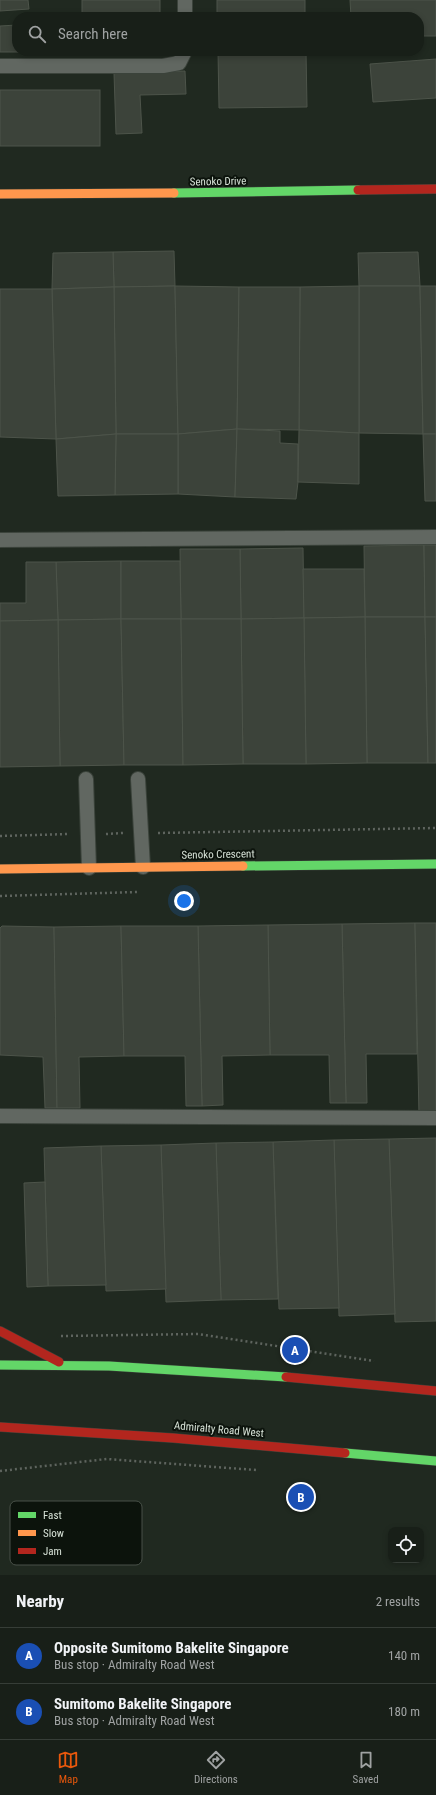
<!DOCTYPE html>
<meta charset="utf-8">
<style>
:root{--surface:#181f18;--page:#252c25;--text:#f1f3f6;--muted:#9fa2a2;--line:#363d37;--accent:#ea580c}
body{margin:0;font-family:"Roboto Condensed",sans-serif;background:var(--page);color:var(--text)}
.controls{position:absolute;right:12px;bottom:12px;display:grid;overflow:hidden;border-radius:8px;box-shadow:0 2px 6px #0003}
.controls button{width:36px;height:36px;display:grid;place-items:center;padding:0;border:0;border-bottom:1px solid var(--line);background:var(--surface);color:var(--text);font:20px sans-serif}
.you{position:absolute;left:184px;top:901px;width:14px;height:14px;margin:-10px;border:3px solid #fff;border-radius:50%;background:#1a73e8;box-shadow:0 0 0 6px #1a73e833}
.badge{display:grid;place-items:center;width:26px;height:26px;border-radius:50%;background:var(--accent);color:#fff;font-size:13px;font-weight:700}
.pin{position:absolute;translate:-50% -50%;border:2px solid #fff;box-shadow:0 1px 4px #0006}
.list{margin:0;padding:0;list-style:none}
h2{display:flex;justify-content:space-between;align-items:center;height:52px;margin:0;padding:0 16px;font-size:17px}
h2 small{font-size:13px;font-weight:400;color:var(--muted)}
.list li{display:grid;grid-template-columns:26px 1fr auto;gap:12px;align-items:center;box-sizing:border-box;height:56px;padding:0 16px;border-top:1px solid var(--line)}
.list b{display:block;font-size:15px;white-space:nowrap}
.list p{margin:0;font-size:13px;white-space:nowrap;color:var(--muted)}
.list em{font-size:13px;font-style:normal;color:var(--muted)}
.icon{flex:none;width:22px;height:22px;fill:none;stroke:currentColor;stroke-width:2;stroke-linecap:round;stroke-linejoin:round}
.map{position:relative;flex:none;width:436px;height:1575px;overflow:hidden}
.search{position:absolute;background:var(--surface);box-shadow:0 2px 6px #0003;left:12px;right:12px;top:12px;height:44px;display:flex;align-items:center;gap:10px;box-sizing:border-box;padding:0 14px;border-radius:16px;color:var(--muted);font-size:15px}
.sheet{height:164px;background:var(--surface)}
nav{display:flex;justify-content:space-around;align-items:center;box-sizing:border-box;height:56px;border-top:1px solid var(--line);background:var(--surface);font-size:11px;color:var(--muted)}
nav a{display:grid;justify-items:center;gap:2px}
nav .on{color:var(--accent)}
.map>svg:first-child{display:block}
.building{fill:#3c433a;stroke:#4d544a}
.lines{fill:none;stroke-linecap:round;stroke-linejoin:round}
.lane-casing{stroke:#3b433b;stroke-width:16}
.fast-casing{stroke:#3b433b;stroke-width:10}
.slow-casing{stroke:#3b433b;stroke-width:10}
.jam-casing{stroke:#3b433b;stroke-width:10}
.path{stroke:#5e645e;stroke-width:2.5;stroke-dasharray:2 3;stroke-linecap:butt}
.lane{stroke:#616761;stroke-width:14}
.fast{stroke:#63d668;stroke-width:9}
.slow{stroke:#ff974d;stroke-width:9}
.jam{stroke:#b3261e;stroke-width:9}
.labels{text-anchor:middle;stroke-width:4;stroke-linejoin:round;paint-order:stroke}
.street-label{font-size:11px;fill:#d7e2d7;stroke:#0c130c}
.key{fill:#0c130c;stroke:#495149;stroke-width:1}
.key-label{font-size:11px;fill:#d7e2d7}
</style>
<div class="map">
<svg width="436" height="1575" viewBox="0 0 436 1575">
<rect width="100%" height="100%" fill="#202920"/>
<!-- building -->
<g class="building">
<polygon points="0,0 28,0 29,9 0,11"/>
<rect x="82" y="0" width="78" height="17"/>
<rect x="217" y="0" width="88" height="17"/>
<polygon points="350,0 436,0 436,36 419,36 419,17 351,17"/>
<polygon points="17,25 17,51 29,52 0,52 0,26"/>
<polygon points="218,51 306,51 307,107 219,108"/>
<polygon points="436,59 436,98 373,102 370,64"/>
<polygon points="185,71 186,94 140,95 142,133 116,134 114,73"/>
<rect x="0" y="90" width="100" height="56"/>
<polygon points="174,251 175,286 114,287 113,252"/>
<polygon points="113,252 114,287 52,289 53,253"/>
<polygon points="418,252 420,286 359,286 358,253"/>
<polygon points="175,286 178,434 116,434 114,287"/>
<polygon points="175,286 239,287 237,429 178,434"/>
<polygon points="359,286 420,286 423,434 359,433"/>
<polygon points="359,286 359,433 299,430 300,287"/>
<polygon points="420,286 436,286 436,434 423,434"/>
<polygon points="114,287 116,434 56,439 52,289"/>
<polygon points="239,287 300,287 299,430 237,429"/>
<polygon points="0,289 52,289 56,439 0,437"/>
<polygon points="237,429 235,497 178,494 178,434"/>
<polygon points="237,429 280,431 280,443 298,444 298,482 296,499 235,497"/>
<polygon points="299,430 359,433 359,484 298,482"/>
<polygon points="116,434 178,434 178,494 115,495"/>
<polygon points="116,434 115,495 58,496 56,439"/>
<polygon points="423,434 436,434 436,501 425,501"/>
<polygon points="424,545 425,617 365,617 364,546"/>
<polygon points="424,545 436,545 436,617 425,617"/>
<polygon points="303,548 304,618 241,619 240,549"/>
<polygon points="180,549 240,549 241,619 181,619"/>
<polygon points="121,561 121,619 58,620 56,562"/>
<polygon points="121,561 180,561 181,619 121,619"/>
<polygon points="26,562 56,562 58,620 0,621 0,603 26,603"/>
<polygon points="303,569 364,569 365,617 304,618"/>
<polygon points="365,617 425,617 428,763 367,763"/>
<polygon points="365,617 367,763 306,764 304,618"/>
<polygon points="425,617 436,617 436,763 428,763"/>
<polygon points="304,618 306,764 243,764 241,619"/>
<polygon points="121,619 124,765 60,766 58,620"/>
<polygon points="121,619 181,619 183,765 124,765"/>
<polygon points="181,619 241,619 243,764 183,765"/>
<polygon points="58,620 60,766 0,767 0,621"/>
<polygon points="415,923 417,1054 366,1054 367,1103 346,1103 342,924"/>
<polygon points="415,923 436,923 436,1116 419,1116"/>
<polygon points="342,924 346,1103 330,1103 329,1055 270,1055 268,925"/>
<polygon points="268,925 270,1055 222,1056 223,1105 202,1106 198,926"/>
<polygon points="2,926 54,927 57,1108 45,1108 43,1057 0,1055 0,928"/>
<polygon points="121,926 124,1056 79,1057 80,1108 57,1108 54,927"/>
<polygon points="121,926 198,926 202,1106 186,1106 185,1056 124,1056"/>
<polygon points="436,1138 436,1321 395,1322 389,1139"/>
<polygon points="389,1139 395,1314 339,1316 334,1140"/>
<polygon points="334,1140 339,1308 279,1309 273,1142"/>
<polygon points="273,1142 278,1299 221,1300 216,1143"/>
<polygon points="216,1143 221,1300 166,1302 161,1145"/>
<polygon points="161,1145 166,1289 106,1291 101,1146"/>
<polygon points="101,1146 106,1285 48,1286 44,1148"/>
<polygon points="45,1182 48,1286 27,1287 24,1183"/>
</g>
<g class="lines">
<!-- lane casing -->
<g class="lane-casing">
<g id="lane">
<polyline points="185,0 185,17"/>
<polyline points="0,66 163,66 179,63 185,51"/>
<polyline points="0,540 436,537"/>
<polyline points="86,779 89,868"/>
<polyline points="138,779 143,867"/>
<polyline points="0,1116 436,1118"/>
</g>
</g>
<!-- fast casing -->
<g class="fast-casing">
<g id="fast">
<polyline points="174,193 358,190"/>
<polyline points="243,866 436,864"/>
<polyline points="0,1365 109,1366 286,1377"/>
<polyline points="345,1453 436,1461"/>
</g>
</g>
<!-- slow casing -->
<g class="slow-casing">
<g id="slow">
<polyline points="0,194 174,193"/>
<polyline points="0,869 243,866"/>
</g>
</g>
<!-- jam casing -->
<g class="jam-casing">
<g id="jam">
<polyline points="358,190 436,189"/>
<polyline points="0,1331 59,1362"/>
<polyline points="286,1377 436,1391"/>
<polyline points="0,1427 173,1438 345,1453"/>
</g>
</g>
<!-- path -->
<g class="path">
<polyline points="158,833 436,828"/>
<polyline points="106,834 123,833"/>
<polyline points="0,836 69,834"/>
<polyline points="0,896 137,892"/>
<polyline points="61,1336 198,1334 374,1361"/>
<polyline points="0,1471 107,1459 256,1470"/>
</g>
<!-- lane -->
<use href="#lane" class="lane"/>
<!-- fast -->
<use href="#fast" class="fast"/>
<!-- slow -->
<use href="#slow" class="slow"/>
<!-- jam -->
<use href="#jam" class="jam"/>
</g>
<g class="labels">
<!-- street labels -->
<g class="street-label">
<text transform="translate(218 181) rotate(-1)" y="4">Senoko Drive</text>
<text transform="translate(218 854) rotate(-1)" y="4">Senoko Crescent</text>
<text transform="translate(219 1429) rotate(5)" y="4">Admiralty Road West</text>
</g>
</g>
<!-- legend -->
<rect x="10" y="1501" width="132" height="64" rx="6" class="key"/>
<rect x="18" y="1512" width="18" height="6" fill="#63d668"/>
<rect x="18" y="1530" width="18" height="6" fill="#ff974d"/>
<rect x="18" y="1548" width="18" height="6" fill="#b3261e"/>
<g class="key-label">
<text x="43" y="1519">Fast</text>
<text x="43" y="1537">Slow</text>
<text x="43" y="1555">Jam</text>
</g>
</svg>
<div class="controls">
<button><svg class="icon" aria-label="locate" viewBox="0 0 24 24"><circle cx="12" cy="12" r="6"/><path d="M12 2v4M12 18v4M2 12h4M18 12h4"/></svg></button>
</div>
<div class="you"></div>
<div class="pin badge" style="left:295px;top:1350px;background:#1a4fb4">A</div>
<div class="pin badge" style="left:301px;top:1497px;background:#1a4fb4">B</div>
<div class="search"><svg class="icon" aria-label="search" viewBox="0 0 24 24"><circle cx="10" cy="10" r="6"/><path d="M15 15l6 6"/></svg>Search here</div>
</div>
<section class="sheet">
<h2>Nearby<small>2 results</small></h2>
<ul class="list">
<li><span class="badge" style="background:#1a4fb4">A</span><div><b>Opposite Sumitomo Bakelite Singapore</b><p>Bus stop · Admiralty Road West</p></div><em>140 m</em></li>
<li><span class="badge" style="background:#1a4fb4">B</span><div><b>Sumitomo Bakelite Singapore</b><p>Bus stop · Admiralty Road West</p></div><em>180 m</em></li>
</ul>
</section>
<nav>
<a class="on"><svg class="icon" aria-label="map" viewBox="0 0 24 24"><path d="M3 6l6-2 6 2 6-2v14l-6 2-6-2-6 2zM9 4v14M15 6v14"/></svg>Map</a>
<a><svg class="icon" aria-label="directions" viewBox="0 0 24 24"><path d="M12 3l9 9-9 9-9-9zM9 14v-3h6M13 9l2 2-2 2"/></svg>Directions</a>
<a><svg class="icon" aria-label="saved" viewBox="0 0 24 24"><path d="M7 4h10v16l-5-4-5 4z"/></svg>Saved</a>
</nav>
